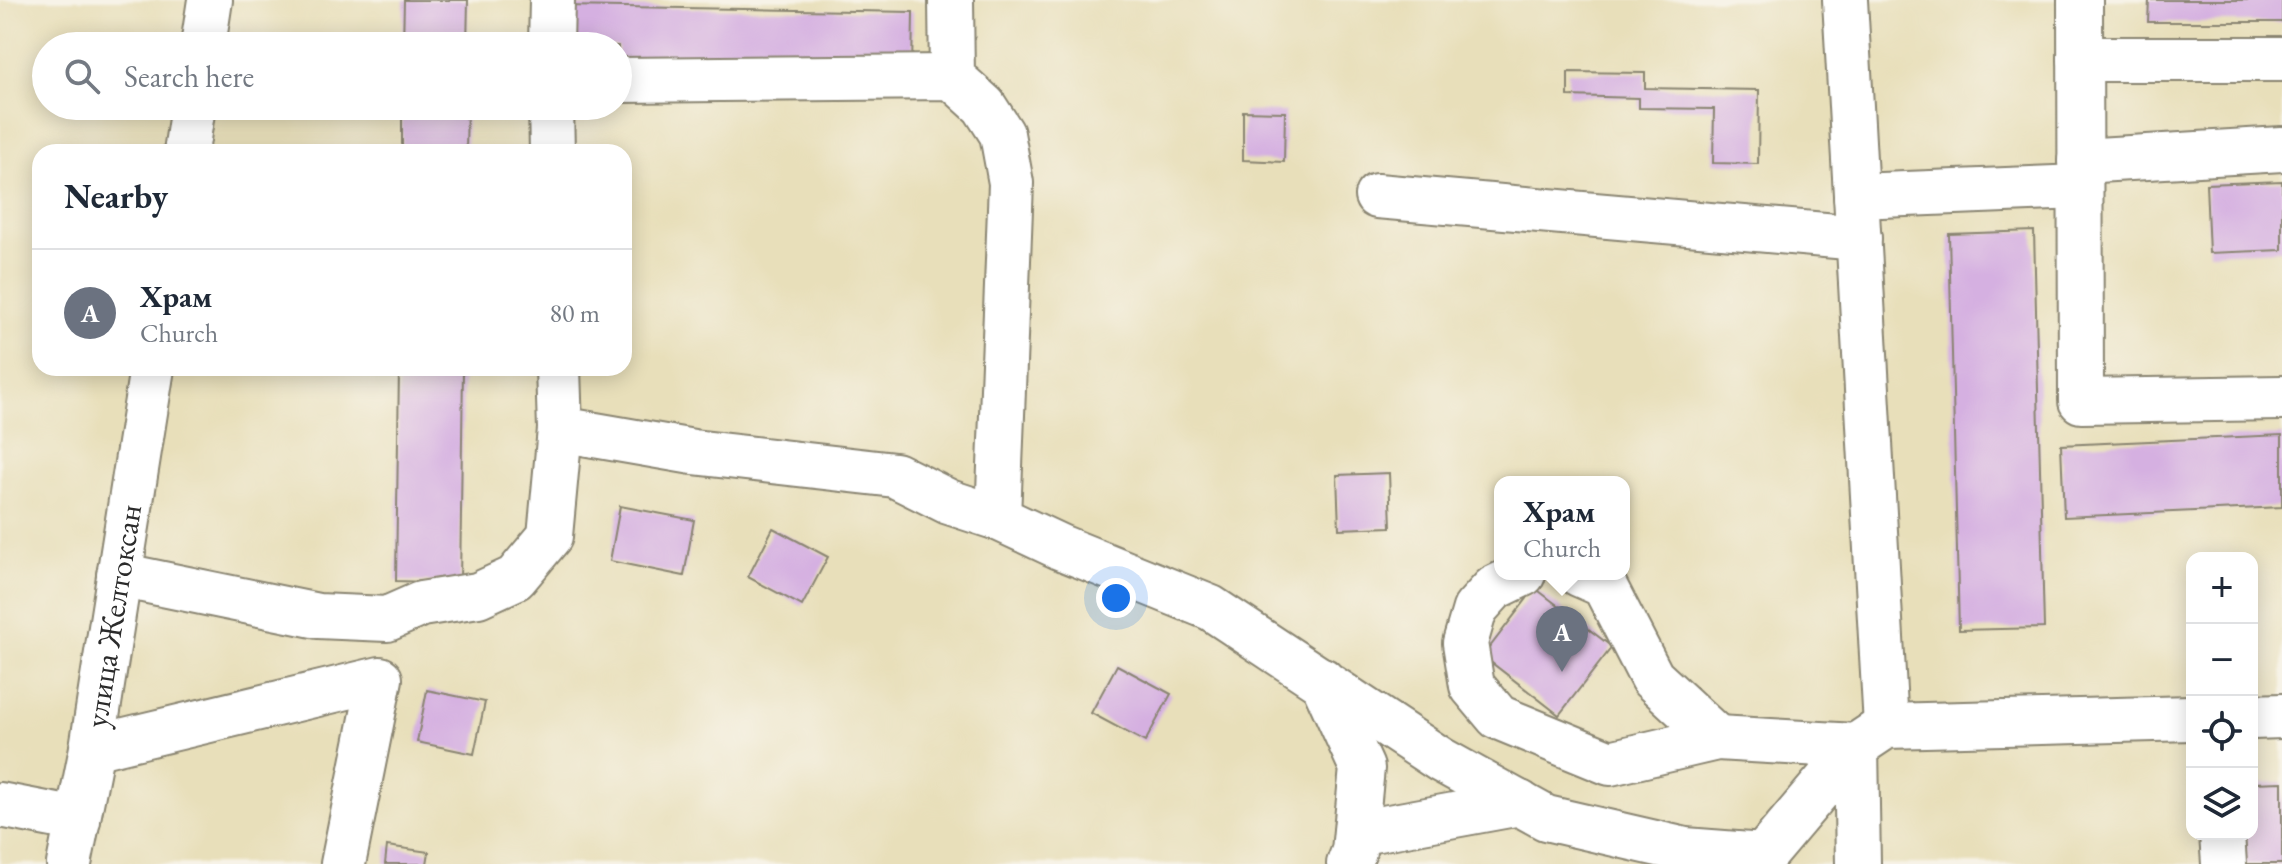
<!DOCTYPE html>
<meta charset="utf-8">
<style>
:root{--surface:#fff;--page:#f6f6f7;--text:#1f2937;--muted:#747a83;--line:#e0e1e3;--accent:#ea580c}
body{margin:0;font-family:"EB Garamond",serif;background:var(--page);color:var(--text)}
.controls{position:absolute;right:24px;bottom:24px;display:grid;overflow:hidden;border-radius:16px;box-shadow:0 4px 20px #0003}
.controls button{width:72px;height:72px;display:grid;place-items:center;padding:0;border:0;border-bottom:2px solid var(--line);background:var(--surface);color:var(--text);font:40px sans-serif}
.you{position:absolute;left:1116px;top:598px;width:28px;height:28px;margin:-20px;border:6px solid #fff;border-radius:50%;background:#1a73e8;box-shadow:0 0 0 12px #1a73e833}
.badge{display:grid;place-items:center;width:52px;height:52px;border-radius:50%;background:var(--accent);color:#fff;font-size:26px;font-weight:700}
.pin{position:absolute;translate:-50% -66px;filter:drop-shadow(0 2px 4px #0008)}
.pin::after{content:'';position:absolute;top:42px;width:28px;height:24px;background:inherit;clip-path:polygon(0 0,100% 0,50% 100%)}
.popup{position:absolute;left:1494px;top:476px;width:136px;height:104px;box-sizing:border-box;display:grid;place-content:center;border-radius:16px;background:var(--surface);filter:drop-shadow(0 2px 6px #0005);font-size:26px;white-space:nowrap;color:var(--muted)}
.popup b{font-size:30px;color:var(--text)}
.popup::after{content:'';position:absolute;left:50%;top:100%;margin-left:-16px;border:16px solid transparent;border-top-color:var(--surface)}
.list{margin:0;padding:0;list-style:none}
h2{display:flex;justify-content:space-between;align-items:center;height:104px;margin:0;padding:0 32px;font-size:34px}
h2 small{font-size:26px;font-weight:400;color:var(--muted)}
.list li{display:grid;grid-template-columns:52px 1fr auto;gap:24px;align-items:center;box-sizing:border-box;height:128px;padding:0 32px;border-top:2px solid var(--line)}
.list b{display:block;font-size:30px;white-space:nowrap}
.list p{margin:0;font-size:26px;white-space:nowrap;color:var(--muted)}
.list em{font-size:26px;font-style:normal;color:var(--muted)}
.icon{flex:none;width:44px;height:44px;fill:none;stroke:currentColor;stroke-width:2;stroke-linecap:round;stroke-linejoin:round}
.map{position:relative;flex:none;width:2282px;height:864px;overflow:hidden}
.search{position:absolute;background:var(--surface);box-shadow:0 4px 20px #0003;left:32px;top:32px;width:600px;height:88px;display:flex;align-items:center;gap:20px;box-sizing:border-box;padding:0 28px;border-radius:44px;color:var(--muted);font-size:30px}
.panel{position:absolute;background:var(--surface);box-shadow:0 4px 20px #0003;left:32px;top:144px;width:600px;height:232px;border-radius:24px}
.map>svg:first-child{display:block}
.building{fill:#d5b0e1}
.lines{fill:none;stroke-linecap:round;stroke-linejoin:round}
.minor-casing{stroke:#8a8572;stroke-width:48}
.minor{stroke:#fff;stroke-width:44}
.labels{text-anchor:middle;stroke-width:7;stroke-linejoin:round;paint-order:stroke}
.street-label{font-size:32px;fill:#2b2b2b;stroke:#f7f3e8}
</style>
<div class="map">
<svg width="2282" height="864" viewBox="0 0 2282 864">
<rect width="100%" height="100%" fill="#f7f3e8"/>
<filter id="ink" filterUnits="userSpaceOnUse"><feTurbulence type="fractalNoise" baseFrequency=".0125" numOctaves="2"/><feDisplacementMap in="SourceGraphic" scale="16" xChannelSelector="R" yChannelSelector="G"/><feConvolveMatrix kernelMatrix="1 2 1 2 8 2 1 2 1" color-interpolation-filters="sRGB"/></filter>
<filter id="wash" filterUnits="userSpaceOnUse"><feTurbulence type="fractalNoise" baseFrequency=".006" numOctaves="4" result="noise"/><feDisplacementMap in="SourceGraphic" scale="32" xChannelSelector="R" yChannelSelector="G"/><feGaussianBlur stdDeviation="1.8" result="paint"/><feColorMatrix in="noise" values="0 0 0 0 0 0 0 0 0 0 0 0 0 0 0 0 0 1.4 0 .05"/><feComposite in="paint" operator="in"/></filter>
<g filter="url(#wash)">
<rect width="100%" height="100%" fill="#e8dfba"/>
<g id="blocks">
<!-- building -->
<g class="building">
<polygon points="404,0 468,0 467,46 403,46"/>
<polygon points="2149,0 2282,0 2282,22 2148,22"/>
<polygon points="563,6 913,12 912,74 618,69 618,46 562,46"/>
<polygon points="1568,72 1645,73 1645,88 1759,90 1758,164 1713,163 1714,109 1639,108 1639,98 1568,96"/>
<polygon points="402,106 467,106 466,152 402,152"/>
<polygon points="1243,111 1285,112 1284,162 1243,160"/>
<polygon points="2282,181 2282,250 2209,253 2206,184"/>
<polygon points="2034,231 2044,628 1959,630 1949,234"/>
<polygon points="399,368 463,368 460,583 396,581"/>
<polygon points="2282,435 2282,507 2064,517 2061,445"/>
<polygon points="1389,473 1391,527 1339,529 1337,475"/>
<polygon points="620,506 694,520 684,576 610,561"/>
<polygon points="773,528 828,557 802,606 748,577"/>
<polygon points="1535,588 1612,647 1559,715 1483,656"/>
<polygon points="1117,665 1171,694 1145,742 1091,713"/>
<polygon points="427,690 485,702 474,754 417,742"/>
<polygon points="2282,782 2282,864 2231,864 2229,834 2252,834 2252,783"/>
<polygon points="387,846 429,852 427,864 385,864"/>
</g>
</g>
</g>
<g filter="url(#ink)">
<use href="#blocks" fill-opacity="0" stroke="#8a8572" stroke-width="2"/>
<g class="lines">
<!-- minor casing -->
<g class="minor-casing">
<g id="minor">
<polyline points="951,0 952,77"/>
<polyline points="1845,0 1886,726"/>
<polyline points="2080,0 2081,401 2282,398"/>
<polyline points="203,46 210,0"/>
<polyline points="551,46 552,0"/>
<polyline points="2080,59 2282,59"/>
<polyline points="618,80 952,77 984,106 1002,134 1011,183 998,518 1060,547 1211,608 1441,760 1546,818 1685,850 1763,856"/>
<polyline points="551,106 552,152"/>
<polyline points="186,152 193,106"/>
<polyline points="2080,161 2282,149"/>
<polyline points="1377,196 1859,238"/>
<polyline points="1856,196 2080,187"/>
<polyline points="560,429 693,452 895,475 949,502 998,518"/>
<polyline points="1523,574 1494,588 1475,609 1465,643 1472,686 1498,717 1610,763 1717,738 1856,746 1886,726 2192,718"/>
<polyline points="1579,574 1604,585 1652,678 1717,738"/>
<polyline points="119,575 318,616 387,619 421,604 478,595 515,578 550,536 560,429 558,368"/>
<polyline points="1322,680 1362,768 1354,851 1349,864"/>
<polyline points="2252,717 2282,716"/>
<polyline points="1856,746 1858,864"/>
<polyline points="92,748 380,679 343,864"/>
<polyline points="0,805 78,820"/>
<polyline points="1356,833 1520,803"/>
<polyline points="2222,834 2224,864"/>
<path id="s1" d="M69,864l23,-116 60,-380"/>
<polyline points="1760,864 1763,856 1856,746"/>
</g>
</g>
<!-- minor -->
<use href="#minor" class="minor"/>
</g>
</g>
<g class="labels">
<!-- street labels -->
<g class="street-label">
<text dy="11" stroke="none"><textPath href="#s1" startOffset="252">улица Желтоксан</textPath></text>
</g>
</g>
</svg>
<div class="controls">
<button>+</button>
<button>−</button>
<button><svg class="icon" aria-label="locate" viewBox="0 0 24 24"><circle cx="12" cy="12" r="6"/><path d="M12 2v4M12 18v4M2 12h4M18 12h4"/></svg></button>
<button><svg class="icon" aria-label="layers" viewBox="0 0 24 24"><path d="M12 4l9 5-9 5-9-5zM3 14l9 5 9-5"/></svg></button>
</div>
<div class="you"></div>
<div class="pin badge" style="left:1562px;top:672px;background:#6b7280">A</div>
<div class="popup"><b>Храм</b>Church</div>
<div class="search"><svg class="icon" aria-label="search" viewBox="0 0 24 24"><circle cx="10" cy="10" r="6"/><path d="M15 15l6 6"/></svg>Search here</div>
<section class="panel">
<h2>Nearby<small></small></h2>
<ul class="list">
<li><span class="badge" style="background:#6b7280">A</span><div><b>Храм</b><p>Church</p></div><em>80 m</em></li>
</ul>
</section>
</div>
